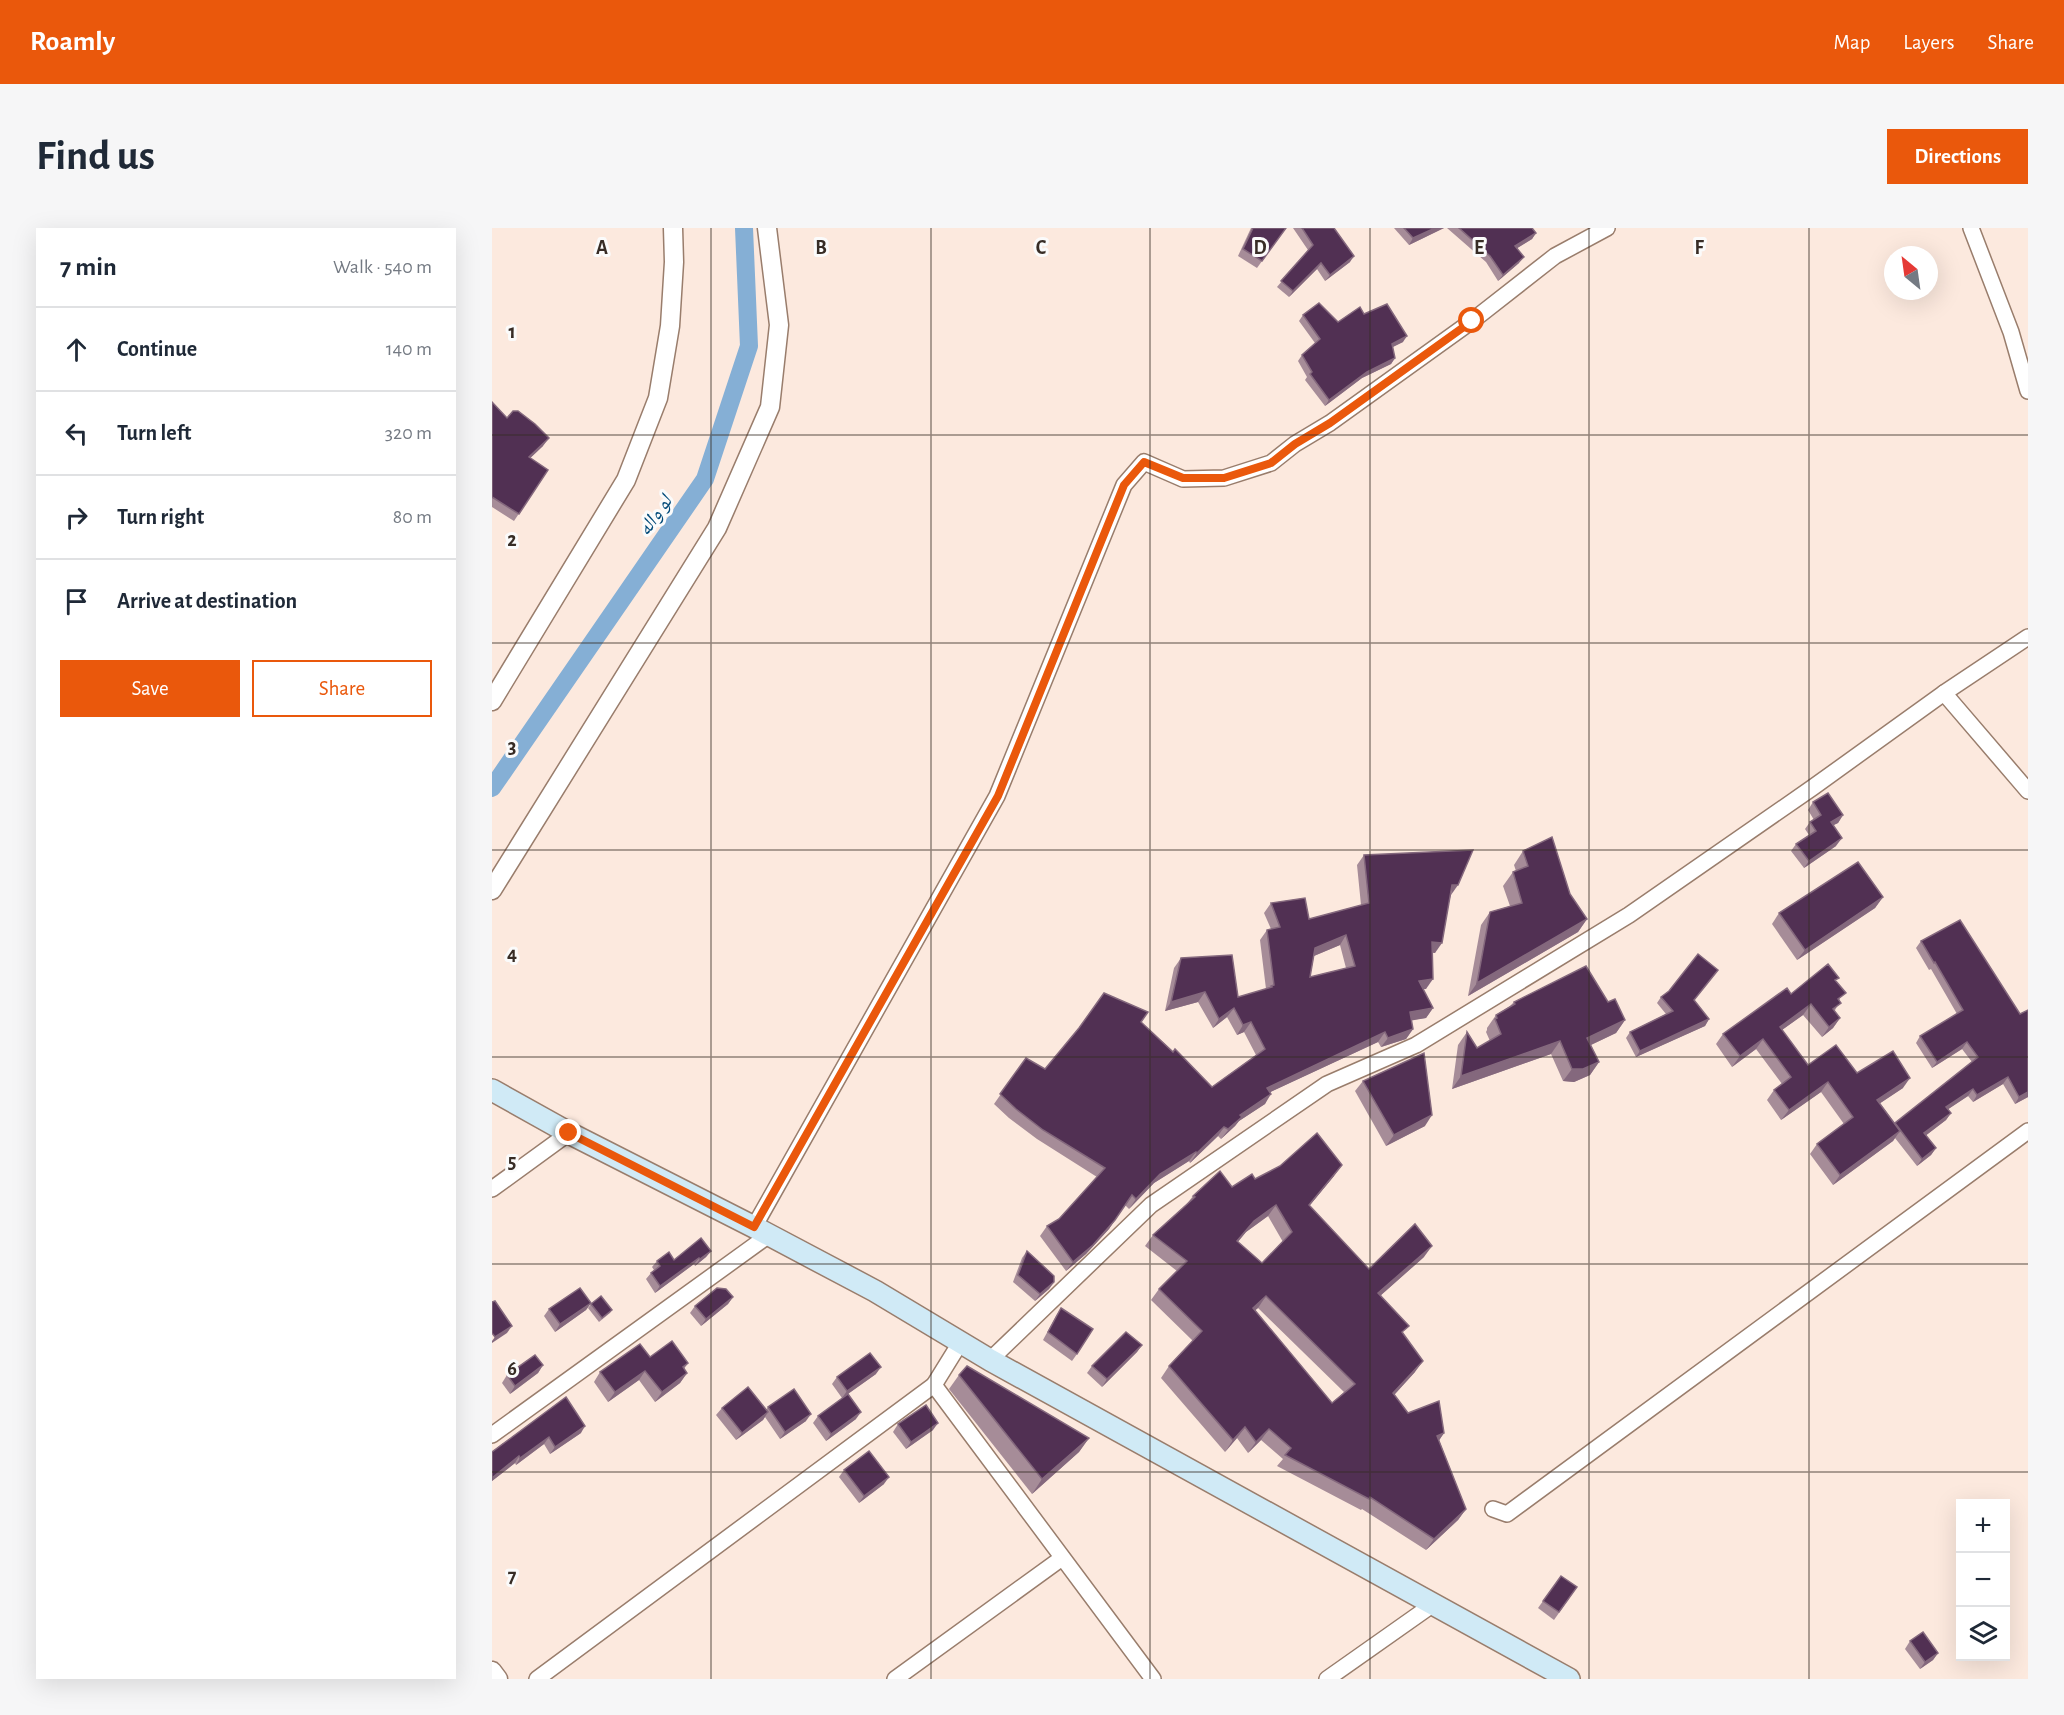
<!DOCTYPE html>
<meta charset="utf-8">
<style>
:root{--surface:#fff;--page:#f6f6f7;--text:#1f2937;--muted:#747a83;--line:#e0e1e3;--accent:#ea580c}
body{margin:0;font-family:"Alegreya Sans","Noto Naskh Arabic",sans-serif;background:var(--page);color:var(--text)}
.controls{position:absolute;right:18px;bottom:18px;display:grid;overflow:hidden;border-radius:0px;box-shadow:0 6px 24px #0002}
.controls button{width:54px;height:54px;display:grid;place-items:center;padding:0;border:0;border-bottom:2px solid var(--line);background:var(--surface);color:var(--text);font:30px sans-serif}
.compass{position:absolute;left:1392px;top:18px;width:54px;height:54px;border-radius:50%;background:var(--surface);box-shadow:0 6px 24px #0002;rotate:331deg}
.stop{position:absolute;width:18px;height:18px;margin:-14px;border:4px solid #ea580c;border-radius:50%;background:#fff}
.stop.end{background:#ea580c;border-color:#fff;box-shadow:0 2px 6px #0008}
.list{margin:0;padding:0;list-style:none}
h2{display:flex;justify-content:space-between;align-items:center;height:78px;margin:0;padding:0 24px;font-size:26px}
h2 small{font-size:20px;font-weight:400;color:var(--muted)}
.list li{display:grid;grid-template-columns:39px 1fr auto;gap:18px;align-items:center;box-sizing:border-box;height:84px;padding:0 24px;border-top:2px solid var(--line)}
.list b{display:block;font-size:22px;white-space:nowrap}
.list em{font-size:20px;font-style:normal;color:var(--muted)}
.actions{display:flex;gap:12px;padding:18px 24px}
.actions a{flex:1;padding:14px 0;border:2px solid var(--accent);border-radius:0px;text-align:center;font-size:21px;color:var(--accent)}
.actions .main{background:var(--accent);color:#fff}
.icon{flex:none;width:33px;height:33px;fill:none;stroke:currentColor;stroke-width:2;stroke-linecap:round;stroke-linejoin:round}
.map{position:relative;flex:none;width:1536px;height:1451px;overflow:hidden;border-radius:0px}
header{display:flex;align-items:center;gap:36px;box-sizing:border-box;height:84px;padding:0 30px;background:var(--accent);color:#fff}
header strong{font-size:28px}
nav{display:flex;gap:33px;margin-inline-start:auto;font-size:21px}
.intro{display:flex;align-items:center;justify-content:space-between;box-sizing:border-box;height:144px;padding:0 36px}
h1{margin:0;font-size:42px}
.button{padding:15px 27px;border-radius:0px;background:var(--accent);color:#fff;font-size:21px;font-weight:700}
main{display:flex;gap:36px;padding:0 36px}
aside{flex:1;background:var(--surface);border-radius:0px;box-shadow:0 6px 24px #0002}
.map>svg:first-child{display:block}
.lines{fill:none;stroke-linecap:round;stroke-linejoin:round}
.canal{stroke:#85afd5;stroke-width:18}
.minor-casing{stroke:#997d6c;stroke-width:18}
.tertiary-casing{stroke:#997d6c;stroke-width:21}
.secondary-casing{stroke:#997d6c;stroke-width:24}
.minor{stroke:#fff;stroke-width:15}
.tertiary{stroke:#fff;stroke-width:18}
.secondary{stroke:#d0eaf6;stroke-width:21}
.wall{fill:#a68c98;fill-rule:evenodd}
.shaded-wall{fill:#84687d}
.building{fill:#513053;stroke:#84687d;stroke-width:1.5;fill-rule:evenodd}
.route{stroke:#ea580c;stroke-width:8}
.grid{fill:none;stroke:#372c25;stroke-width:1.5;stroke-opacity:0.55}
.labels{text-anchor:middle;stroke-width:6;stroke-linejoin:round;paint-order:stroke}
.water-label{font-size:20px;font-style:italic;fill:#014978;stroke:#fbfbfb}
.grid-label{font-size:20px;text-anchor:middle;font-weight:bold;fill:#372c25;stroke:#fbfbfb;stroke-width:6;stroke-linejoin:round;paint-order:stroke}
</style>
<header>
<strong>Roamly</strong>
<nav><a>Map</a><a>Layers</a><a>Share</a></nav>
</header>
<div class="intro"><h1>Find us</h1><a class="button">Directions</a></div>
<main>
<aside>
<h2>7 min<small>Walk · 540 m</small></h2>
<ul class="list">
<li><svg class="icon" aria-label="ahead" viewBox="0 0 24 24"><path d="M12 20V5M6 11l6-6 6 6"/></svg><div><b>Continue</b></div><em>140 m</em></li>
<li><svg class="icon" aria-label="left" viewBox="0 0 24 24"><path d="M17 20v-9H6M10 6l-5 5 5 5"/></svg><div><b>Turn left</b></div><em>320 m</em></li>
<li><svg class="icon" aria-label="right" viewBox="0 0 24 24"><path d="M7 20v-9h11M14 6l5 5-5 5"/></svg><div><b>Turn right</b></div><em>80 m</em></li>
<li><svg class="icon" aria-label="arrive" viewBox="0 0 24 24"><path d="M6 21V4h12l-3 4 3 4H6"/></svg><div><b>Arrive at destination</b></div></li>
</ul>
<div class="actions"><a class="main">Save</a><a>Share</a></div>
</aside>
<div class="map">
<svg width="1536" height="1451" viewBox="0 0 1536 1451">
<rect width="100%" height="100%" fill="#fce9de"/>
<g class="lines">
<!-- canal -->
<polyline class="canal" points="0,560 213,251 257,118 252,0"/>
<!-- minor casing -->
<g class="minor-casing">
<g id="minor">
<polyline points="1479,0 1519,104 1536,163"/>
<polyline points="1452,465 1536,563"/>
<polyline points="0,961 77,905"/>
<polyline points="262,999 505,568 632,257 652,234 691,251 732,250 779,235 803,216 838,195 980,93 1063,28 1115,0"/>
<polyline points="468,1115 442,1157 661,1451"/>
<polyline points="498,1132 659,977 835,856 924,817 1137,687 1320,560 1452,465 1536,409"/>
<polyline points="0,1207 277,1007"/>
<polyline points="1001,1281 1015,1286 1536,903"/>
<polyline points="45,1451 442,1157"/>
<polyline points="403,1451 570,1330"/>
<polyline points="835,1451 940,1377"/>
</g>
</g>
<!-- tertiary casing -->
<g class="tertiary-casing">
<g id="tertiary">
<polyline points="0,473 134,252 166,170 178,98 182,34 181,0"/>
<polyline points="0,662 225,300 278,179 287,97 275,0"/>
<polyline points="0,1443 6,1451"/>
</g>
</g>
<!-- secondary casing -->
<g class="secondary-casing">
<polyline id="secondary" points="0,862 77,905 262,999 383,1063 498,1132 1077,1451"/>
</g>
<!-- minor -->
<use href="#minor" class="minor"/>
<!-- tertiary -->
<use href="#tertiary" class="tertiary"/>
<!-- secondary -->
<use href="#secondary" class="secondary"/>
</g>
<!-- wall -->
<g class="wall">
<polygon points="759,0 794,0 765,40 746,28"/>
<polygon points="801,0 842,0 858,34 833,53 825,41 797,69 785,59 816,22"/>
<polygon points="902,0 952,0 917,17"/>
<polygon points="955,0 1040,0 1044,5 1040,11 1025,20 1027,35 1006,53 994,34"/>
<polygon points="872,86 911,114 900,119 903,130 899,136 870,150 833,178 813,152 815,149 806,133 810,127 823,115 807,93 811,87 846,94"/>
<polygon points="0,174 15,190 51,218 38,230 56,242 22,293 0,279"/>
<polygon points="1321,574 1351,587 1346,595 1341,597 1344,618 1312,640 1299,623 1304,616 1317,607 1313,601 1318,594 1322,592 1316,582"/>
<polygon points="1031,623 1078,666 1095,691 1086,704 976,768 989,697 998,684 1018,678 1011,658 1021,644 1024,643 1022,637"/>
<path d="M872,627l87,40 -16,58 -3,-1 -6,37h-3l10,19 -7,10 -15,2 2,9 -7,10 -25,8 -3,-5 -108,50 -5,12 -26,17 -4,5 -14,13 -3,-3 -28,27 -1,-2 -35,22 -25,26 -4,-4 -16,24 -23,25 -20,17 -26,-35 7,-10 12,-7 38,-42 -60,-38 -28,-21 -15,-14 32,-46 19,11 96,-47 71,65 44,-32 -12,-23 -7,3 -10,-18 -14,11 -15,-26 -33,9 9,-43 7,-10 57,39 28,-8 -6,-49 7,-10 4,-1 -7,-16 7,-10 38,16 52,-14 -4,-40zM848,717l6,23 -36,9 4,-21z"/>
<polygon points="1391,669 1383,680 1305,732 1280,696 1287,685"/>
<polygon points="1429,713 1528,786 1536,782 1536,869 1523,876 1511,856 1481,874 1476,868 1456,881 1459,885 1454,892 1434,907 1444,920 1439,927 1425,938 1403,910 1401,913 1341,957 1318,926 1325,916 1352,896 1329,864 1289,892 1275,872 1282,862 1290,856 1264,821 1240,839 1224,816 1231,806 1299,766 1344,753 1348,773 1342,784 1348,790 1341,800 1330,809 1311,787 1290,802 1316,837 1365,845 1411,860 1388,875 1403,895 1480,834 1470,821 1440,840 1424,815 1428,808 1465,786 1439,741 1437,742 1424,720"/>
<polygon points="1169,769 1202,773 1217,791 1213,798 1144,829 1134,810 1138,804 1174,786 1165,775"/>
<polygon points="1022,774 1116,774 1133,792 1124,805 1099,817 1107,834 1098,847 1082,854 1071,853 1059,826 960,861 966,817 975,804 985,820 998,813 994,804 995,802 995,800 1004,787 1018,778"/>
<polygon points="871,853 933,898 894,918 863,863"/>
<path d="M842,948l-25,30 60,63 55,-12 -43,38 23,39 11,38 -21,23 14,18 36,20 -5,7 27,69 -8,11 -32,30 -64,-41 -1,1 -84,-44 6,-7 -22,-19 -13,13 -11,-15 -12,14 -64,-74 8,-12 24,-25 -42,-41 8,-11 18,-18 -32,-25 8,-11 33,-30 7,-9 39,-9 23,-8zM776,988l15,26 -21,21 -24,-21 8,-10zM766,1080l86,84 -12,11 -77,-93z"/>
<polygon points="219,1023 214,1029 203,1038 202,1036 163,1065 154,1051 159,1045 162,1042 160,1039 165,1033 182,1032"/>
<polygon points="535,1023 562,1054 557,1061 543,1073 521,1054 530,1030"/>
<polygon points="241,1069 236,1076 209,1098 198,1085 203,1078"/>
<polygon points="99,1075 94,1082 63,1104 52,1088 57,1081"/>
<polygon points="99,1076 120,1082 118,1085 107,1094 96,1080"/>
<polygon points="569,1080 585,1126 580,1133 551,1112 564,1088"/>
<polygon points="650,1117 645,1124 610,1159 595,1145 600,1138"/>
<polygon points="158,1129 196,1135 192,1141 195,1145 188,1155 163,1174 147,1152 116,1174 102,1154 108,1144"/>
<polygon points="51,1137 46,1145 18,1166 10,1155 15,1147"/>
<polygon points="384,1146 356,1166 364,1191 334,1213 321,1195 326,1188 350,1170 340,1156 345,1149"/>
<polygon points="467,1147 597,1210 587,1224 540,1266 457,1161"/>
<polygon points="276,1179 314,1193 288,1211 273,1189 271,1192 244,1212 224,1187 230,1180 274,1182"/>
<polygon points="406,1196 441,1202 414,1221 401,1204"/>
<polygon points="89,1205 58,1226 52,1216 24,1237 23,1235 0,1253 0,1224 11,1215"/>
<polygon points="352,1242 392,1256 367,1275 347,1249"/>
<polygon points="1069,1348 1085,1359 1062,1392 1046,1380"/>
<polygon points="1418,1413 1446,1425 1441,1432 1428,1441 1413,1421"/>
</g>
<!-- shaded-wall -->
<g class="shaded-wall">
<polygon points="943,0 952,0 917,17 921,10"/>
<polygon points="1044,5 1040,11 1019,24 1023,18"/>
<polygon points="862,28 858,34 833,53 838,47"/>
<polygon points="1032,29 1027,35 1006,53 1011,47"/>
<polygon points="829,35 825,41 797,69 801,63"/>
<polygon points="915,108 911,114 895,122 900,116"/>
<polygon points="903,130 899,136 870,150 833,178 837,172 875,144"/>
<polygon points="57,210 51,218 32,236 37,229"/>
<polygon points="1351,587 1346,595 1334,601 1339,594"/>
<polygon points="1350,610 1344,618 1312,640 1317,633"/>
<polygon points="960,657 966,657 959,667"/>
<polygon points="1391,669 1383,680 1305,732 1313,722"/>
<polygon points="1095,691 1086,704 976,768 985,755"/>
<polygon points="854,707 848,717 817,730 823,720"/>
<polygon points="940,714 950,715 943,725 933,724"/>
<polygon points="941,751 934,761 921,762 927,753"/>
<polygon points="713,764 706,774 673,783 679,774"/>
<polygon points="1319,776 1311,787 1280,809 1288,799"/>
<polygon points="742,780 735,789 721,800 727,791"/>
<polygon points="941,780 934,790 911,794 918,784"/>
<polygon points="1348,790 1341,800 1330,809 1337,799"/>
<polygon points="1217,791 1213,798 1144,829 1148,823"/>
<polygon points="1133,792 1124,805 1086,823 1095,810"/>
<polygon points="759,794 752,804 745,807 751,797"/>
<polygon points="921,801 914,811 889,819 896,810"/>
<polygon points="893,804 886,814 768,869 775,860"/>
<polygon points="1271,811 1264,821 1240,839 1248,828"/>
<polygon points="1068,813 1059,826 960,861 969,848"/>
<polygon points="1475,814 1470,821 1440,840 1445,834"/>
<polygon points="1107,834 1098,847 1082,854 1071,853 1080,841"/>
<polygon points="1516,849 1511,856 1481,874 1485,867"/>
<polygon points="1418,850 1411,860 1378,882 1385,872"/>
<polygon points="1336,854 1329,864 1289,892 1297,882"/>
<polygon points="1481,861 1476,868 1449,886 1454,879"/>
<polygon points="1536,864 1536,869 1523,876 1527,869"/>
<polygon points="779,866 773,876 747,893 743,898 729,911 748,887"/>
<polygon points="1459,885 1454,892 1428,912 1432,905"/>
<polygon points="940,887 933,898 894,918 902,907"/>
<polygon points="732,899 726,908 698,935 705,925"/>
<polygon points="1408,903 1401,913 1341,957 1348,947"/>
<polygon points="1444,920 1439,927 1425,938 1430,931"/>
<polygon points="704,924 697,933 662,955 637,981 644,971 668,946"/>
<polygon points="850,937 842,948 809,988 817,977"/>
<polygon points="784,977 776,988 754,1004 737,1024 745,1013 762,993"/>
<polygon points="623,992 617,1001 594,1026 574,1043 581,1034"/>
<polygon points="940,1018 932,1029 879,1076 886,1065"/>
<polygon points="219,1023 214,1029 203,1038 208,1031"/>
<polygon points="207,1030 202,1036 163,1065 168,1058"/>
<polygon points="562,1054 557,1061 543,1073 548,1066"/>
<polygon points="774,1068 766,1080 753,1091 761,1080"/>
<polygon points="241,1069 236,1076 209,1098 214,1091"/>
<polygon points="99,1075 94,1082 63,1104 68,1096"/>
<polygon points="20,1098 15,1105 0,1115 0,1113 3,1109"/>
<polygon points="650,1117 645,1124 610,1159 615,1151"/>
<polygon points="931,1133 923,1144 893,1177 901,1165"/>
<polygon points="51,1137 46,1145 18,1166 23,1158"/>
<polygon points="389,1139 384,1146 350,1170 355,1163"/>
<polygon points="153,1143 147,1152 116,1174 123,1164"/>
<polygon points="195,1145 188,1155 163,1174 170,1164"/>
<polygon points="276,1184 271,1192 244,1212 250,1205"/>
<polygon points="369,1184 364,1191 334,1213 339,1206"/>
<polygon points="319,1186 314,1193 288,1211 293,1204"/>
<polygon points="446,1195 441,1202 414,1221 419,1214"/>
<polygon points="93,1198 89,1205 58,1226 63,1219"/>
<polygon points="753,1199 745,1210 733,1224 741,1212"/>
<polygon points="777,1201 769,1212 756,1225 764,1214"/>
<polygon points="952,1205 944,1217 945,1208"/>
<polygon points="57,1209 52,1216 24,1237 28,1230"/>
<polygon points="597,1210 587,1224 540,1266 550,1251"/>
<polygon points="27,1228 23,1235 0,1253 0,1250"/>
<polygon points="397,1249 392,1256 367,1275 372,1268"/>
<polygon points="974,1281 966,1292 934,1322 942,1311"/>
<polygon points="1446,1425 1441,1432 1428,1441 1433,1434"/>
</g>
<!-- building -->
<g class="building">
<polygon points="761,0 794,0 770,33 751,21"/>
<polygon points="810,0 842,0 862,28 838,47 829,35 801,63 789,53 821,17"/>
<polygon points="912,0 943,0 921,10"/>
<polygon points="967,0 1040,0 1044,5 1023,18 1032,29 1011,47 998,28"/>
<polygon points="827,75 846,94 868,79 872,86 895,76 915,108 900,116 903,130 875,144 837,172 818,146 820,144 810,127 828,111 811,87"/>
<polygon points="0,174 15,190 21,183 26,183 43,196 57,210 37,229 56,242 27,286 0,269"/>
<polygon points="1336,565 1351,587 1339,594 1350,610 1317,633 1304,616 1324,603 1318,594 1329,587 1321,574"/>
<polygon points="1060,609 1078,666 1095,691 985,755 998,684 1030,675 1021,644 1036,638 1031,623"/>
<path d="M981,622l-15,35h-6l-10,58 -10,-1 1,37 -14,2 14,27 -23,4 3,17 -25,9 -3,-6 -118,56 4,6 -31,21 2,2 -14,12 -4,-2 -27,26 -1,-1 -36,22 -24,25 -4,-4 -17,25 -22,25 -20,17 -26,-36 12,-7 46,-51 -62,-38 -27,-21 -16,-15 26,-36 19,11 34,-41 25,-35 44,19 -7,10 32,30 2,-3 37,38 53,-38 -14,-27 -8,3 -9,-17 -15,11 -14,-27 -34,10 10,-44 51,-3 6,42 34,-10 -1,-1 3,-1 -7,-55 13,-3 -9,-24 34,-5 4,21 60,-16 -5,-48zM854,707l9,31 -45,11 5,-29z"/>
<polygon points="1366,634 1391,669 1313,722 1287,685"/>
<polygon points="1468,692 1528,786 1536,782 1536,864 1527,869 1516,849 1485,867 1481,861 1454,879 1459,885 1432,905 1444,920 1430,931 1403,895 1486,829 1475,814 1445,834 1428,808 1471,782 1443,734 1442,735 1429,713"/>
<polygon points="1206,726 1226,742 1202,772 1217,791 1148,823 1138,804 1181,783 1169,769 1177,763"/>
<polygon points="1336,736 1347,750 1343,752 1354,765 1346,771 1349,775 1341,781 1348,790 1337,799 1319,776 1288,799 1316,837 1344,817 1365,845 1401,823 1418,850 1385,872 1408,903 1348,947 1325,916 1361,889 1336,854 1297,882 1282,862 1299,849 1271,811 1248,828 1231,806 1295,760 1299,766"/>
<polygon points="1094,738 1116,774 1123,771 1133,792 1095,810 1107,834 1091,841 1080,841 1068,813 969,848 975,804 985,820 1009,806 1003,791 1005,790 1004,787 1023,776 1022,774"/>
<polygon points="932,825 940,887 902,907 871,853"/>
<path d="M825,905l25,32 -33,40 60,64 46,-45 17,22 -54,47 31,33 -7,6 21,29 -30,32 15,20 31,-12 5,32 -7,3 29,73 -32,30 -64,-42 -1,2 -84,-44 6,-7 -22,-19 -13,13 -11,-15 -12,13 -64,-74 33,-35 -43,-42 28,-28 -34,-26 42,-38 -2,-1 27,-25 12,16 20,-13 3,5 25,-13zM784,977l16,27 -30,31 -25,-22 17,-20zM774,1068l89,88 -23,19 -79,-95z"/>
<polygon points="209,1010 219,1023 208,1031 207,1030 168,1058 159,1045 168,1038 165,1033 177,1024 182,1032"/>
<polygon points="535,1023 562,1048 562,1054 548,1066 526,1047"/>
<polygon points="88,1060 99,1075 68,1096 57,1081"/>
<polygon points="225,1060 234,1061 241,1069 214,1091 203,1078"/>
<polygon points="109,1068 120,1082 110,1090 99,1076"/>
<polygon points="3,1073 20,1098 3,1109 0,1105 0,1074"/>
<polygon points="569,1080 601,1101 585,1126 556,1104"/>
<polygon points="634,1104 650,1117 615,1151 600,1138"/>
<polygon points="180,1113 196,1135 191,1139 195,1145 170,1164 153,1143 123,1164 108,1144 148,1116 158,1129"/>
<polygon points="378,1125 389,1139 355,1163 345,1149"/>
<polygon points="43,1127 51,1137 23,1158 15,1147"/>
<polygon points="475,1138 597,1210 550,1251 467,1147"/>
<polygon points="256,1159 276,1184 250,1205 230,1180"/>
<polygon points="302,1161 319,1186 293,1204 276,1179"/>
<polygon points="356,1166 369,1184 339,1206 326,1188"/>
<polygon points="74,1169 93,1198 63,1219 57,1209 28,1230 27,1228 0,1250 0,1224"/>
<polygon points="434,1177 446,1195 419,1214 406,1196"/>
<polygon points="377,1223 397,1249 372,1268 352,1242"/>
<polygon points="1069,1348 1085,1359 1067,1384 1051,1373"/>
<polygon points="1431,1404 1446,1425 1433,1434 1418,1413"/>
</g>
<g class="lines">
<!-- route -->
<polyline class="route" points="77,905 262,999 506,568 632,257 652,234 691,250 732,250 779,235 803,216 838,195 980,93"/>
</g>
<!-- grid -->
<path class="grid" d="M219,0v1451M439,0v1451M658,0v1451M878,0v1451M1097,0v1451M1317,0v1451M0,207h1536M0,415h1536M0,622h1536M0,829h1536M0,1036h1536M0,1244h1536"/>
<g class="labels">
<!-- water labels -->
<g class="water-label">
<text transform="translate(162 287) rotate(-55)" y="7">لو واله</text>
</g>
</g>
<g class="grid-label">
<text x="110" y="26">A</text>
<text x="329" y="26">B</text>
<text x="549" y="26">C</text>
<text x="768" y="26">D</text>
<text x="987" y="26">E</text>
<text x="1207" y="26">F</text>
<text x="20" y="110">1</text>
<text x="20" y="318">2</text>
<text x="20" y="525">3</text>
<text x="20" y="732">4</text>
<text x="20" y="940">5</text>
<text x="20" y="1147">6</text>
<text x="20" y="1354">7</text>
</g>
</svg>
<div class="controls">
<button>+</button>
<button>−</button>
<button><svg class="icon" aria-label="layers" viewBox="0 0 24 24"><path d="M12 4l9 5-9 5-9-5zM3 14l9 5 9-5"/></svg></button>
</div>
<svg class="compass" viewBox="-18 -18 36 36"><path d="M0-13l5 13h-10z" fill="#e53935"/><path d="M0 13l5-13h-10z" fill="#747a83"/></svg>
<div class="stop" style="left:980px;top:93px"></div>
<div class="stop end" style="left:77px;top:905px"></div>
</div>
</main>
